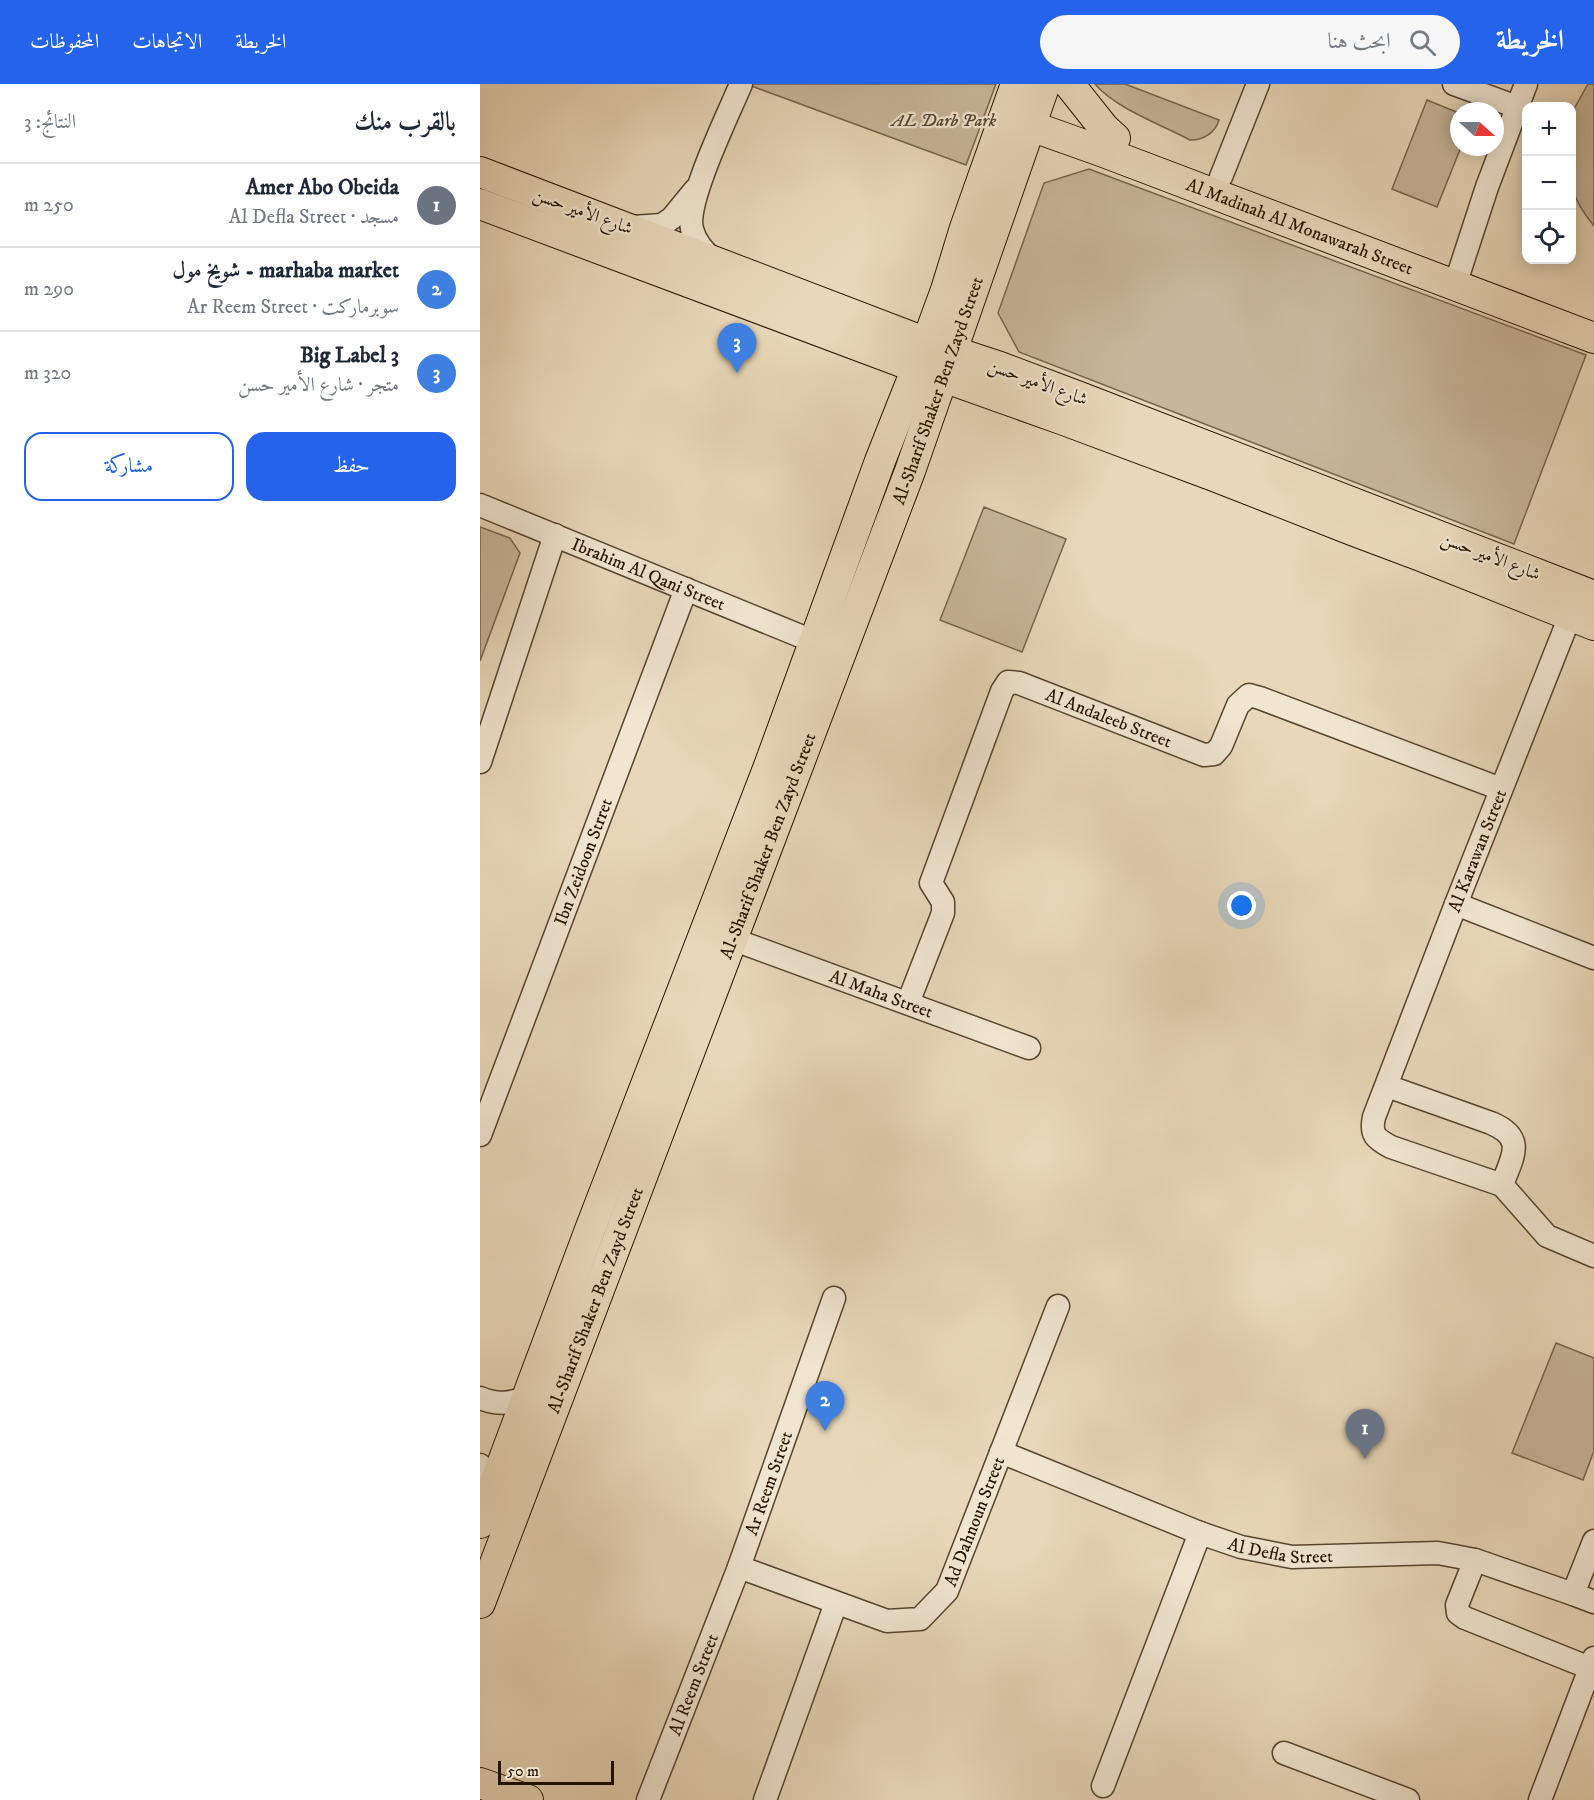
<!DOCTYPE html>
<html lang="ar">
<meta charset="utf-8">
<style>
:root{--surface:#fff;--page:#f6f6f7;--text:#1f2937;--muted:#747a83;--line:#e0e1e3;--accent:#2563eb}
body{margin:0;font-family:"IM FELL DW Pica",Amiri,serif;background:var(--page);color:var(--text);direction:rtl}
.controls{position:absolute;right:18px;top:18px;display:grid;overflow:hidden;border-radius:12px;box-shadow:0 3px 15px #0003}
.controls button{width:54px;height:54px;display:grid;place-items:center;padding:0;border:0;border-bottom:2px solid var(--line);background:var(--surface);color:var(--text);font:30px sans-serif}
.compass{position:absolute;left:970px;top:18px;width:54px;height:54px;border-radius:50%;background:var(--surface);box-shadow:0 3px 15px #0003;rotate:111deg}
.scale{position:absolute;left:18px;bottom:15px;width:116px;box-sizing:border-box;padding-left:6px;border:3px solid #261400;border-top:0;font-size:16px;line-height:21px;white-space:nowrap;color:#261400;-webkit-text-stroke:4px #f0e5d1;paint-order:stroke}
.you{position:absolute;left:762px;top:822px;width:21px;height:21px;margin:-15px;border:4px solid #fff;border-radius:50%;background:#1a73e8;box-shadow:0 0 0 9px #1a73e833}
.badge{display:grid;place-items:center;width:39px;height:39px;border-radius:50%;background:var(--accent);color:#fff;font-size:20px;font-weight:700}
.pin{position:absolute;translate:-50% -50px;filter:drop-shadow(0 2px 3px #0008)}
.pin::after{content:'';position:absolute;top:32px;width:21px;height:18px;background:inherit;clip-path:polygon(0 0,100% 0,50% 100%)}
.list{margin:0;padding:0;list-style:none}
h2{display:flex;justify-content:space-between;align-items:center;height:78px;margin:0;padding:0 24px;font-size:26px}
h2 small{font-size:20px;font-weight:400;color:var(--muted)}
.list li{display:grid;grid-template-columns:39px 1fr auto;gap:18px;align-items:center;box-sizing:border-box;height:84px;padding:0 24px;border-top:2px solid var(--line)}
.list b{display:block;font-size:22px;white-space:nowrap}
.list p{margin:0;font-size:20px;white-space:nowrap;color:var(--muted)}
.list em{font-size:20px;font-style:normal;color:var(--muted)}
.actions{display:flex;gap:12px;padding:18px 24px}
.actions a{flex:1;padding:14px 0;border:2px solid var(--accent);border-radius:18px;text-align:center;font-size:21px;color:var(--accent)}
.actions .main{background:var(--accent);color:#fff}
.icon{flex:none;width:33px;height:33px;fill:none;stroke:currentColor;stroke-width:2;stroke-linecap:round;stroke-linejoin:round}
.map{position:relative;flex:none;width:1114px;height:1716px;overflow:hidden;direction:ltr}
header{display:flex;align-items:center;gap:36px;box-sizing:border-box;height:84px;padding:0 30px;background:var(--accent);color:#fff}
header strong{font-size:28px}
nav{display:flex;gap:33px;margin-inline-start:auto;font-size:21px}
.search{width:420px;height:54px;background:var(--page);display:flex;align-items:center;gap:15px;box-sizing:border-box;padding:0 21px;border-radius:33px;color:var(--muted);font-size:22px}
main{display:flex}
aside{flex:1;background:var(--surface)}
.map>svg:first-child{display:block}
.green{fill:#c7b699;stroke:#76654c;stroke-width:1.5}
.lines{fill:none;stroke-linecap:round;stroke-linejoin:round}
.minor-casing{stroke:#56452e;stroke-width:25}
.major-casing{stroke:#261400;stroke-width:32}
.minor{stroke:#f0e5d1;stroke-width:22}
.major{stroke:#e8d7b8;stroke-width:30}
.labels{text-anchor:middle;stroke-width:4.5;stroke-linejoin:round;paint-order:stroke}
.park-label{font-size:18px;font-style:italic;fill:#56452e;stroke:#f0e5d1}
.street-label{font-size:18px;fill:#261400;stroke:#f0e5d1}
</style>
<header>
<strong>الخريطة</strong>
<div class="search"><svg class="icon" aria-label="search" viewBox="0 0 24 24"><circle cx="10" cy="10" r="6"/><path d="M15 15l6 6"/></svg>ابحث هنا</div>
<nav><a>الخريطة</a><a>الاتجاهات</a><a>المحفوظات</a></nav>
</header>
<main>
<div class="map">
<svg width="1114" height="1716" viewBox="0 0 1114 1716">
<rect width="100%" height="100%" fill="#e8d7b8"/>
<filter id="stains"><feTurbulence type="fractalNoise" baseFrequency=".00333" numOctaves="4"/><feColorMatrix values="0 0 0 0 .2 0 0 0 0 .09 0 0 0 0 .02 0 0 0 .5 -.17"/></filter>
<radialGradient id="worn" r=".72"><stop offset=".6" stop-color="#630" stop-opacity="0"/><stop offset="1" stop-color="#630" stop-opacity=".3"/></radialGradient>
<!-- green -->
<g class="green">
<polygon points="266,0 516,0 486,81"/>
<path d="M615,0h30l94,36c-4,13 -15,20 -29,20 -28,-15 -75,-32 -95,-56z"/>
<path d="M1108,0h6v142c-10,-12 -18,-24 -22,-39v-70l2,-8z"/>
<polygon points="947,16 979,29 979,63 981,63 957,123 912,105"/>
<polygon points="609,85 1106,271 1034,460 539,268 518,229 564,99"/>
<polygon points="504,423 586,455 542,568 460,536"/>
<polygon points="0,443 30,454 40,469 0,577"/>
<polygon points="1076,1259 1114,1274 1114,1367 1103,1396 1032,1369"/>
</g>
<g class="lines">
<!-- minor casing -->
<g class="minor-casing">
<g id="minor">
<polyline points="974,0 1037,23"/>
<polyline points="741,93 778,0"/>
<polyline points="152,143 182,141 192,134 215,106"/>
<path d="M233,176c-9,-9 -18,-18 -21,-31 -7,-27 37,-116 49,-145"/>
<polyline points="975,201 1007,103 1046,0"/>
<path id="s1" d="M0,421l335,137"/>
<polyline points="0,678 75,451"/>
<polyline points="976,820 1114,874"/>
<path id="s2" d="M252,855l297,109"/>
<path id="s3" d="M428,919l35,-90v-11l-12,-19 71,-192 6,-9 11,1 185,72 10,-1 7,-8 17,-41 11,-10 11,3 241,91"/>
<path id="s4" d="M907,1002l104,37c36,15 21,34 11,62l-111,-38c-15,-8 -21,-12 -17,-30l82,-213 114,-288"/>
<path id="s5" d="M0,1051l206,-546"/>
<polyline points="1022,1101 1067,1152 1114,1172"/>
<path d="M0,1314c17,7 30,6 47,-1"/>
<path id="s6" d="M521,1368l199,81 41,14 51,10 146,-4 37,7 98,34"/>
<polyline points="0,1381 9,1414"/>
<polyline points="1114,1457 1093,1510 1114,1518"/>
<polyline points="995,1476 977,1521 978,1529 985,1534 1110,1584"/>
<path id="s7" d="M259,1483l148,54 33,-2 27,-28 111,-285"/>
<polyline points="804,1669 928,1716"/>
<polyline points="623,1702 720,1449"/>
<path id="s8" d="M168,1716l91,-233 95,-269"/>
<polyline points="285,1716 356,1519"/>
<polyline points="1060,1716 1114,1574"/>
</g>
</g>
<!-- major casing -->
<g class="major-casing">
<g id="major">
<polyline points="589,0 624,44 635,54"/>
<path id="s9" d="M531,35l90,32 493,187"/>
<polyline points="0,88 447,259 520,283 597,312 1114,512"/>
<polyline points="0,120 438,284 584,336 734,392 872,446 941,472 1114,541"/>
<polyline points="0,1439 111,1143 289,682 400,377 444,266 466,206 485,144 536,0"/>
<path id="s10" d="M0,1519l430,-1132 135,-387"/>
<polyline points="0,1699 48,1716"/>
</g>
</g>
<!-- minor -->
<use href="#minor" class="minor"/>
<!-- major -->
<use href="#major" class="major"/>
</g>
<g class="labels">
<!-- park labels -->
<g class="park-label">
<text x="464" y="42">AL Darb Park</text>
</g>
<!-- street labels -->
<g class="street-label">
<text transform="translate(103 127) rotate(20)" y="6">شارع الأمير حسن</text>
<text dy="6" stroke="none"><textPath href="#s9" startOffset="308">Al Madinah Al Monawarah Street</textPath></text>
<text transform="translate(558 298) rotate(20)" y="6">شارع الأمير حسن</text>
<text dy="6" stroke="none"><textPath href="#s10" startOffset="1296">Al-Sharif Shaker Ben Zayd Street</textPath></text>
<text transform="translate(1011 472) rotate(21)" y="6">شارع الأمير حسن</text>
<text dy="6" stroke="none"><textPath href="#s1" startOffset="182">Ibrahim Al Qani Street</textPath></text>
<text dy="6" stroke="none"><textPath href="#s3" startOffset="453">Al Andaleeb Street</textPath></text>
<text dy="6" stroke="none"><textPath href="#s10" startOffset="810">Al-Sharif Shaker Ben Zayd Street</textPath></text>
<text dy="6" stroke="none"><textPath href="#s4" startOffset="627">Al Karawan Street</textPath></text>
<text dy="6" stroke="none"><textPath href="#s5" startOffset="292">Ibn Zeidoon Strret</textPath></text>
<text dy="6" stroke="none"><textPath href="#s2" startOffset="159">Al Maha Street</textPath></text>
<text dy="6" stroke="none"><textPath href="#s10" startOffset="324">Al-Sharif Shaker Ben Zayd Street</textPath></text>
<text dy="6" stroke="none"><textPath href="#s8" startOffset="339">Ar Reem Street</textPath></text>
<text dy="6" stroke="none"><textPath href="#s7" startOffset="304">Ad Dahnoun Street</textPath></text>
<text dy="6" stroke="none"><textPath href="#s6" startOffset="298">Al Defla Street</textPath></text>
<text dy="6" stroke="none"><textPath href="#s8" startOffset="124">Al Reem Street</textPath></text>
</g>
</g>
<rect width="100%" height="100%" filter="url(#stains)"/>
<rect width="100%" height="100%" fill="url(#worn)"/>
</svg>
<div class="controls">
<button>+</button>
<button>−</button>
<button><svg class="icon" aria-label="locate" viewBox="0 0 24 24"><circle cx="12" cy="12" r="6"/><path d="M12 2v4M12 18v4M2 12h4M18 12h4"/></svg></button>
</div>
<svg class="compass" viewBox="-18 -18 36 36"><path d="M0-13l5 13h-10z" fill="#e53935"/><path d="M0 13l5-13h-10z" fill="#747a83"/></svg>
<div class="scale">50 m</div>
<div class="you"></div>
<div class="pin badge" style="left:885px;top:1375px;background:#6b7280">1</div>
<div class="pin badge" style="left:345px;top:1347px;background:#3f7fe0">2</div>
<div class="pin badge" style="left:257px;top:289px;background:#3f7fe0">3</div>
</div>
<aside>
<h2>بالقرب منك<small>النتائج: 3</small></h2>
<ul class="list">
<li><span class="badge" style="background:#6b7280">1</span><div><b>Amer Abo Obeida</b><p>مسجد · Al Defla Street</p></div><em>250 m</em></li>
<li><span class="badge" style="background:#3f7fe0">2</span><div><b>marhaba market - شويخ مول</b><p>سوبرماركت · Ar Reem Street</p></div><em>290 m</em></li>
<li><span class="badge" style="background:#3f7fe0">3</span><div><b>Big Label 3</b><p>متجر · شارع الأمير حسن</p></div><em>320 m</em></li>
</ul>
<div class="actions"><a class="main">حفظ</a><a>مشاركة</a></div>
</aside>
</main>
